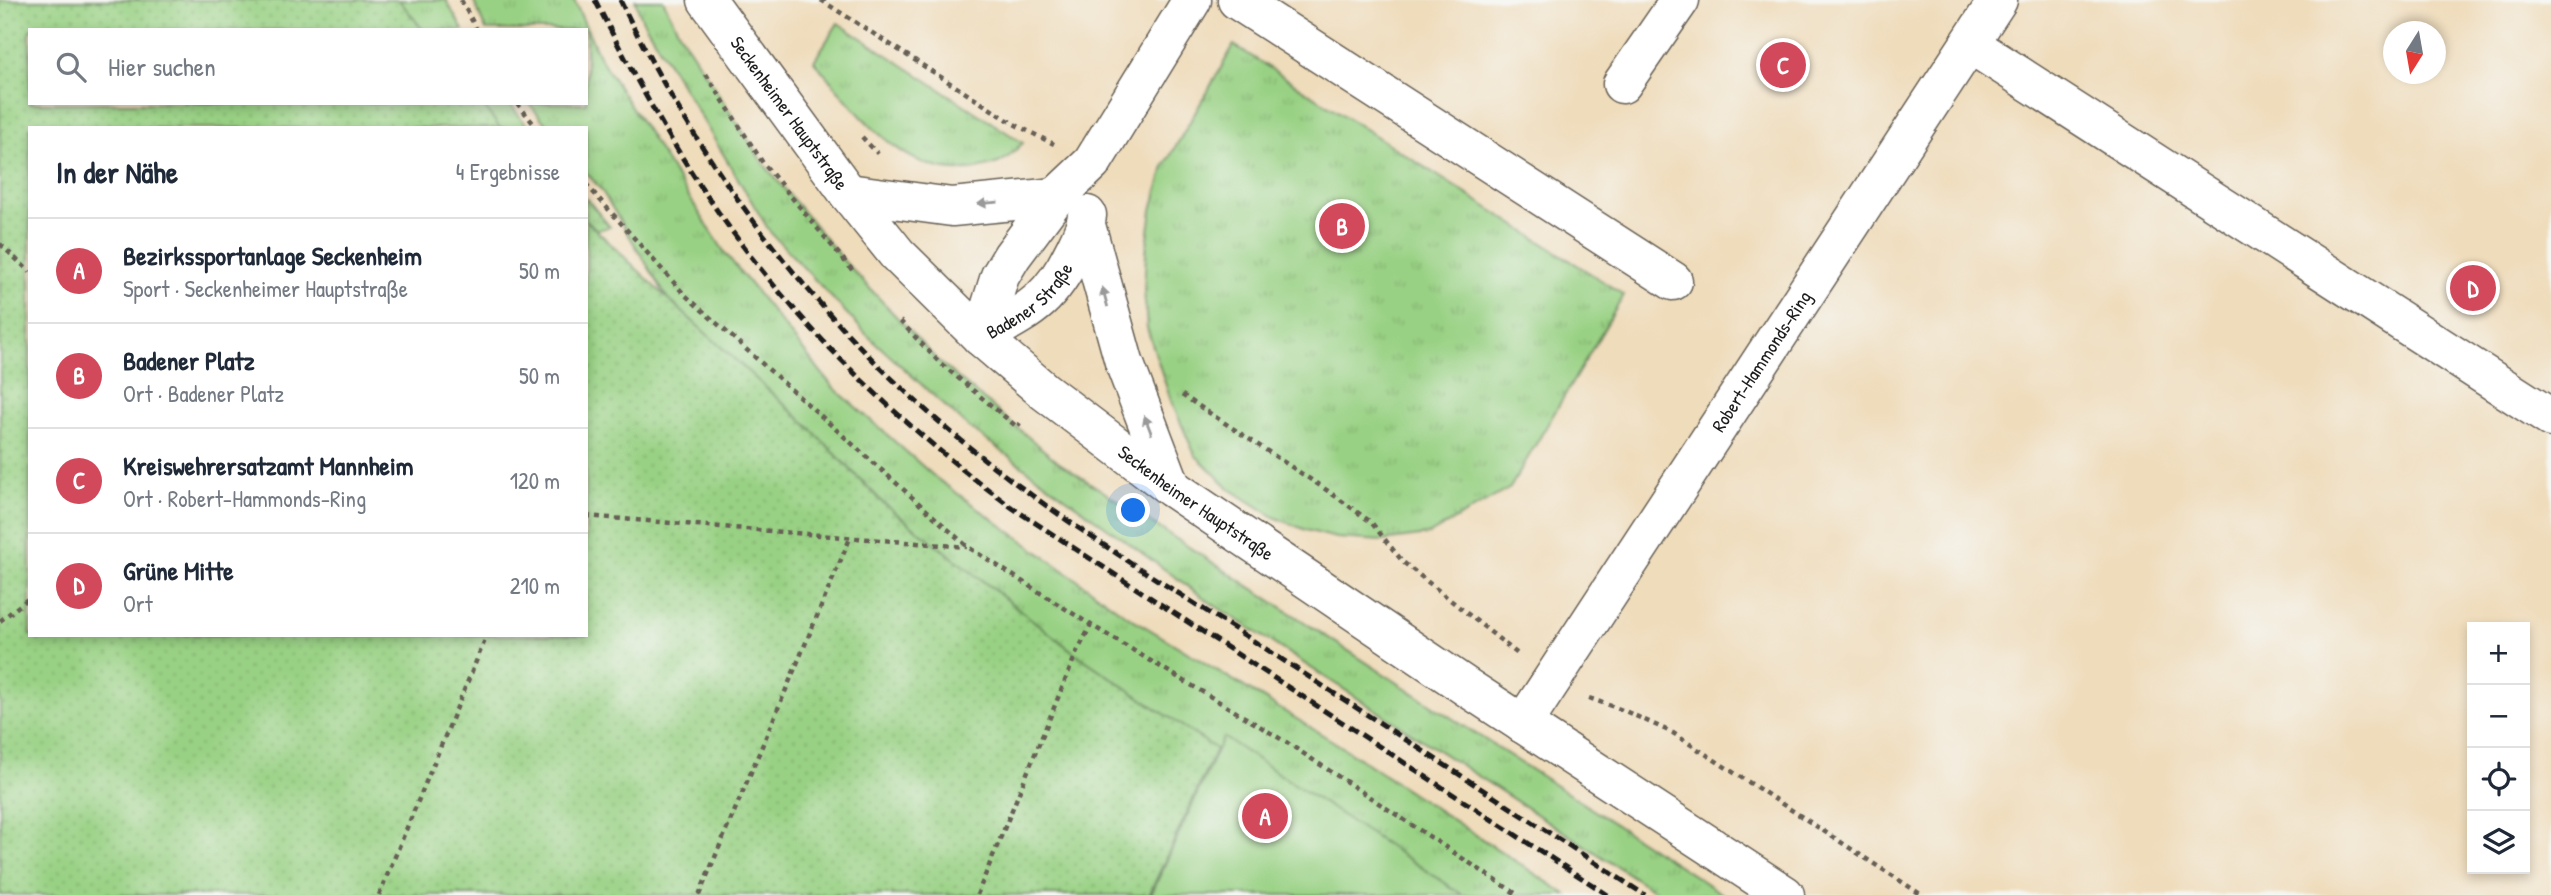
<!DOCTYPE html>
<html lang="de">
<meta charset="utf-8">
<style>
:root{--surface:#fff;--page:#f2f2f3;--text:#1f2937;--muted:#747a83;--line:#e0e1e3;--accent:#d1495b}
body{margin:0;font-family:"Patrick Hand",sans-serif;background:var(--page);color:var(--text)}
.controls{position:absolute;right:21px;bottom:21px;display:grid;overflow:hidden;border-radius:0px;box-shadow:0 4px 10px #0003}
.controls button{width:63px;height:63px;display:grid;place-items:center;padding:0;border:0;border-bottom:2px solid var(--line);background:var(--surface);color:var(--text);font:35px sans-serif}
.compass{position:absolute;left:2383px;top:21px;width:63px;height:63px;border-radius:50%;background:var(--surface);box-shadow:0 4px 10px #0003;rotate:191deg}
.you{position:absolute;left:1134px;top:511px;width:24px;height:24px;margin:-18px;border:5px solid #fff;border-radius:50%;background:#1a73e8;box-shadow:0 0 0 10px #1a73e833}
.badge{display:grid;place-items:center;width:46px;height:46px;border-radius:50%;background:var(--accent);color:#fff;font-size:23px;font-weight:700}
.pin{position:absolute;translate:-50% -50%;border:4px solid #fff;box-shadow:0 2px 7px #0006}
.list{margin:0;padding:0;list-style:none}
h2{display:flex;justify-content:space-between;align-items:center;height:91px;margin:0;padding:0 28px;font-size:30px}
h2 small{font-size:23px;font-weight:400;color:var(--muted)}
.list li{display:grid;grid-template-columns:46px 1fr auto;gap:21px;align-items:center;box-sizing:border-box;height:105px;padding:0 28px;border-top:2px solid var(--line)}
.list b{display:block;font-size:26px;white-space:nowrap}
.list p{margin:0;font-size:23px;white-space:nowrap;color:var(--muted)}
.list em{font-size:23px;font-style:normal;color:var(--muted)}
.icon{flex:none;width:38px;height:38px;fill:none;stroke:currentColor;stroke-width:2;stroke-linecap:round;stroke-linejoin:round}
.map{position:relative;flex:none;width:2551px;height:895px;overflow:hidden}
.search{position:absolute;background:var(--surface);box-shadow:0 4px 10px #0003;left:28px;top:28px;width:560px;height:77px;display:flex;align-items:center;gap:18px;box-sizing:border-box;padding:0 24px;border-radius:0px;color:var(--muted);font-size:26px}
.panel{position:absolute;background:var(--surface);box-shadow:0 4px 10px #0003;left:28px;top:126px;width:560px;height:511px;border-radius:0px}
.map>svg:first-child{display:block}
.grass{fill:url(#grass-tufts);stroke:#5a7650;stroke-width:2}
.park{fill:#99d184;stroke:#5a7650;stroke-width:2}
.garden{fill:url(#garden-dots);stroke:#5a7650;stroke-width:2}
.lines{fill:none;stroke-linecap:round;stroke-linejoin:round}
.minor-casing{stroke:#665f54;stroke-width:41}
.major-casing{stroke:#665f54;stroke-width:41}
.path{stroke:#665f54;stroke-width:4.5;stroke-dasharray:5 5;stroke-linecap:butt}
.minor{stroke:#fff;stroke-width:38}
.major{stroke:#fff;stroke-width:38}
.rail{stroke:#1c1c1c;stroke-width:5;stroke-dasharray:10 5;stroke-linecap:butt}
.oneway{fill:#999}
.labels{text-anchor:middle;stroke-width:5;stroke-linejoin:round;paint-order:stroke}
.street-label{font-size:19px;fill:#1c1c1c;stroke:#f6f6f2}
</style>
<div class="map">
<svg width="2551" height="895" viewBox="0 0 2551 895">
<defs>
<pattern id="grass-tufts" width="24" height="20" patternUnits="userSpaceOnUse" patternTransform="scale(1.75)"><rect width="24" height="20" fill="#99d184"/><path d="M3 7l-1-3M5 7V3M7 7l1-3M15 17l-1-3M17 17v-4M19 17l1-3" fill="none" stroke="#83b371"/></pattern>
<pattern id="garden-dots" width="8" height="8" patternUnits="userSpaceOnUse" patternTransform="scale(1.75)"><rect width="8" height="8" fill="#99d184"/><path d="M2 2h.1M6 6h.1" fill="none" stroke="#83b371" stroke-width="1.8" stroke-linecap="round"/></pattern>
</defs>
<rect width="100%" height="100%" fill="#f6f6f2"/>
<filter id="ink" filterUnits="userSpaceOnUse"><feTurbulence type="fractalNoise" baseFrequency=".0143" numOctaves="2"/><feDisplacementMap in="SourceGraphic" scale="14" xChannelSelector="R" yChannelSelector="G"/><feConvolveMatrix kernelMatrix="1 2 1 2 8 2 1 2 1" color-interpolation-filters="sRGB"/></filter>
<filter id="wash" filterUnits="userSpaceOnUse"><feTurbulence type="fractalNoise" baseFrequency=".00686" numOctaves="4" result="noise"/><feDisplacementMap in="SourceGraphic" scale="28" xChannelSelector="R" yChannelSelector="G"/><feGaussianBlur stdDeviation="1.57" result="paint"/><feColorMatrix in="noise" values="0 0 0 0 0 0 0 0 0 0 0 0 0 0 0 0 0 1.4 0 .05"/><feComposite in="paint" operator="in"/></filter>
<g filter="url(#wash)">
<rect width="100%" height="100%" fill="#efdcbb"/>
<!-- grass -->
<g class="grass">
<polygon points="399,0 446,0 463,30 423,30"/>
<polygon points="473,0 574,0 600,58 725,253 833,387 936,478 1123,613 1336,743 1567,895 1150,895 1216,749 1076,654 883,503 808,426 668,299 602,191 586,172 586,128 549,128 529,103 586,103 586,30 486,30"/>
<polygon points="635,0 663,0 680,34 763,163 843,260 939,362 1058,462 1724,895 1661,895 1211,603 967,426 867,335 770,232 642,19"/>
<path d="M838,23l185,120c-8,7 -16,17 -25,20 -84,32 -137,-47 -184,-102z"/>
<polygon points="1234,45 1624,295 1510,488 1428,535 1382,541 1336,538 1306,530 1274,517 1230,489 1195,455 1171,401 1147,328 1144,290 1146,252 1152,210 1164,167"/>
<polygon points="481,103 509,103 529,128 500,128"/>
<polygon points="586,198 610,227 597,230 586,220"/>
</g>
<!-- park -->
<polygon class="park" points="1223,737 1463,895 1151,895"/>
<!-- garden -->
<polygon class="garden" points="0,0 399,0 423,30 30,30 30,103 481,103 500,128 30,128 30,635 586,635 586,220 668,299 808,426 883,503 1076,654 1216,749 1149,895 0,895"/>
</g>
<g filter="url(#ink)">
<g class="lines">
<!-- minor casing -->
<g class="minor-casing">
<g id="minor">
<polyline points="1237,0 1673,281"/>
<polyline points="1970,44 2551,418"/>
<polyline points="1622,84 1680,0"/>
<polyline points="848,193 952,207 1056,197"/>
<polyline points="1086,225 1124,362 1172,488"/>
<polyline points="981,337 1000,276 1012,256 1056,197 1092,163 1192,0"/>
<path id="s1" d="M981,337c48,-27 68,-34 93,-86 6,-12 12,-23 13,-36"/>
<path id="s2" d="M1523,724l475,-724"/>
</g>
</g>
<!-- major casing -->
<g class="major-casing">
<g id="major">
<path id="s3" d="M707,0l141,193 49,61 84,83 63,54 128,97 296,200 317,207"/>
</g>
</g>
<!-- path -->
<g class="path">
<polyline points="461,0 477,30"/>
<polyline points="821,0 1014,124 1054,144"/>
<polyline points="706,74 763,163 853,271"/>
<polyline points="517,103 537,128"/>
<polyline points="862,137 878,154"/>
<polyline points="586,184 684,294 968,547 1091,625 1286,742 1518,895"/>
<polyline points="0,244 30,272"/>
<polyline points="900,321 939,362 1017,427 1020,423"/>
<polyline points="1182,395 1328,491 1371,522 1403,562 1519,655"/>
<polyline points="586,516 967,547"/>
<polyline points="0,621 30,597"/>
<polyline points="1589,698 1625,711 1673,733 1922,895"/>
<polyline points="379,895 487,635"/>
<polyline points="699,895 851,536"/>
<polyline points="977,895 1076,654 1091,625"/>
</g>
<!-- minor -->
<use href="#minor" class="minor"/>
<!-- major -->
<use href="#major" class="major"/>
<!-- rail -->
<g class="rail">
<path d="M595,0c38,75 78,148 126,216 80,114 182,211 293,293l594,386"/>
<path d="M620,0c81,167 194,318 337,437 95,80 205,145 309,212 126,82 253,164 379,246"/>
</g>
</g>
<!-- one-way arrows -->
<defs><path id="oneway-solid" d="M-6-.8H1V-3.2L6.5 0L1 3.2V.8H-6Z" transform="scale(1.75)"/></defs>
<g class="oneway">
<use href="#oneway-solid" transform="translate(988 203) rotate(175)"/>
<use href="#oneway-solid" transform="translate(1105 297) rotate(-105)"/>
<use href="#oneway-solid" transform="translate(1148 425) rotate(-111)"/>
</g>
</g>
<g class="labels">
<!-- street labels -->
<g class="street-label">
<text dy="7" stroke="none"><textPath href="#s3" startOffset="140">Seckenheimer Hauptstraße</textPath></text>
<text dy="7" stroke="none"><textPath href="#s1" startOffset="61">Badener Straße</textPath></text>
<text dy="7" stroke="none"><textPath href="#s2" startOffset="434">Robert-Hammonds-Ring</textPath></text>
<text dy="7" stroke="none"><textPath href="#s3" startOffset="707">Seckenheimer Hauptstraße</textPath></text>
</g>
</g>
</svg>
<div class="controls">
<button>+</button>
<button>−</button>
<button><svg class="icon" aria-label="locate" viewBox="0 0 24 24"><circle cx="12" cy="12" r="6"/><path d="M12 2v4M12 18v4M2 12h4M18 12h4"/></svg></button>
<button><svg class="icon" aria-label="layers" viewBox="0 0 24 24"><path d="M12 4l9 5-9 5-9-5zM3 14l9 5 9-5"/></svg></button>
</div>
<svg class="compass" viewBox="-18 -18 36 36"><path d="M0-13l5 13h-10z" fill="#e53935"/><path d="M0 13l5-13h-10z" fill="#747a83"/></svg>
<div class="you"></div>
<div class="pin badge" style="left:1265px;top:816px">A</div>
<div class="pin badge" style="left:1342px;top:226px">B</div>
<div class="pin badge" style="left:1783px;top:65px">C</div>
<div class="pin badge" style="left:2473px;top:288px">D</div>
<div class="search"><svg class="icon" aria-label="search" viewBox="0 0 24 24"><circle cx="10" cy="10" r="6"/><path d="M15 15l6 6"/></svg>Hier suchen</div>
<section class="panel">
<h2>In der Nähe<small>4 Ergebnisse</small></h2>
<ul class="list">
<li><span class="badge">A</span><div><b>Bezirkssportanlage Seckenheim</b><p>Sport · Seckenheimer Hauptstraße</p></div><em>50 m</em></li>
<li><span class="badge">B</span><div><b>Badener Platz</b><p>Ort · Badener Platz</p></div><em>50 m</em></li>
<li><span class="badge">C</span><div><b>Kreiswehrersatzamt Mannheim</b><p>Ort · Robert-Hammonds-Ring</p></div><em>120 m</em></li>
<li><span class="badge">D</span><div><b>Grüne Mitte</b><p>Ort</p></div><em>210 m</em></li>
</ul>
</section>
</div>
